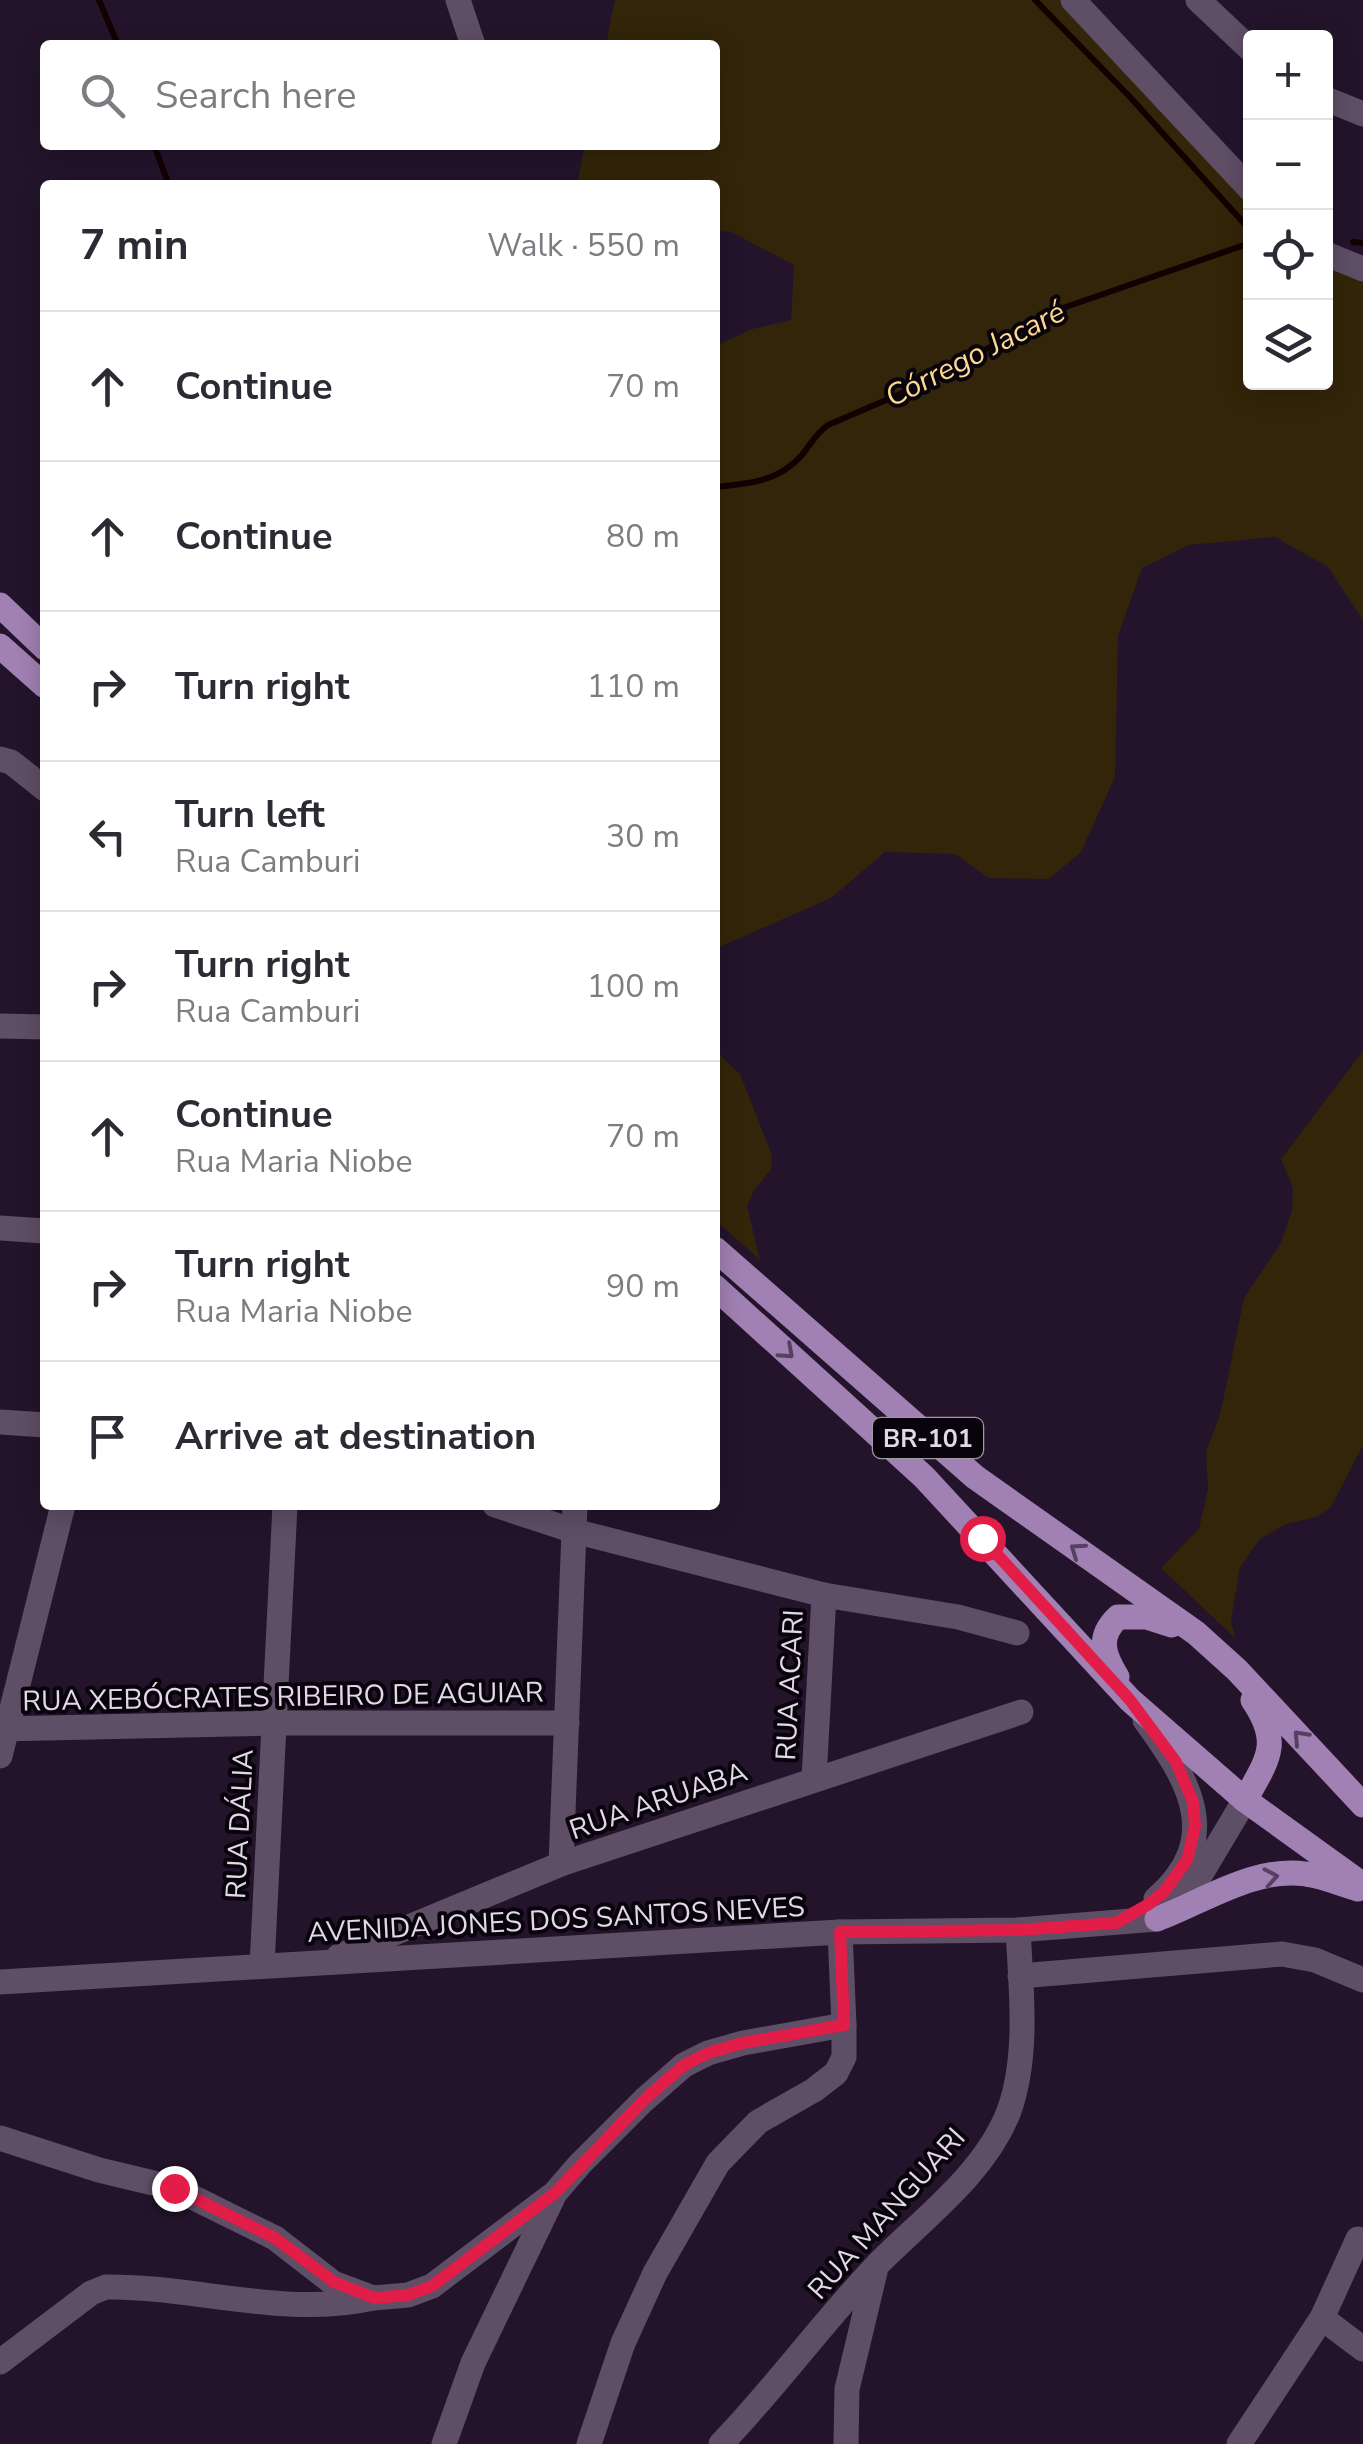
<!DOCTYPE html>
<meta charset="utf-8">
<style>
:root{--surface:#fff;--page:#f2f2f3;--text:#2b2b33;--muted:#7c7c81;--line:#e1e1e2}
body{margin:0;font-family:"Nunito Sans",sans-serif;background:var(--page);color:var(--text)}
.controls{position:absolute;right:30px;top:30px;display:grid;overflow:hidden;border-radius:10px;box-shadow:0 5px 25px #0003}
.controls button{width:90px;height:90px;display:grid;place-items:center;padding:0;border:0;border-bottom:2px solid var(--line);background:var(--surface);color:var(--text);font:50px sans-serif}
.stop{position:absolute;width:30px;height:30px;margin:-22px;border:8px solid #e11d48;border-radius:50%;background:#fff}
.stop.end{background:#e11d48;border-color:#fff;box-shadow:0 2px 10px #0008}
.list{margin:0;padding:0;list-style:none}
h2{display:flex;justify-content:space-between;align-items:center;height:130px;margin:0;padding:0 40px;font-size:42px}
h2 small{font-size:32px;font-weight:400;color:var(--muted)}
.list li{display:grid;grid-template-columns:65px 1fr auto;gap:30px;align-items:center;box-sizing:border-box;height:150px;padding:0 40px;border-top:2px solid var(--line)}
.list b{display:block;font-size:38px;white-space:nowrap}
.list p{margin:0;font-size:32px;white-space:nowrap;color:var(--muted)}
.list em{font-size:32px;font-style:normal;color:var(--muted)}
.icon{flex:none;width:55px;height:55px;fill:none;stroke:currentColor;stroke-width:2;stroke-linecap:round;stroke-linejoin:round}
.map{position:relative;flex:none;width:1363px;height:2444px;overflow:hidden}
.search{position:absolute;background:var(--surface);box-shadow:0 5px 25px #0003;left:40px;top:40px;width:680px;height:110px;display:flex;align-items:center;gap:25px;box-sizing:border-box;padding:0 35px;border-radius:10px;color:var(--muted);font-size:38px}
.panel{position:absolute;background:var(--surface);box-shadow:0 5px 25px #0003;left:40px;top:180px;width:680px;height:1330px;border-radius:10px}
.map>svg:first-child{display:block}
.green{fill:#322509}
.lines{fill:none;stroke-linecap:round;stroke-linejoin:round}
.stream{stroke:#130000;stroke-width:6}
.minor{stroke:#5e4e66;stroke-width:25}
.major{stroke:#a181b3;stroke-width:25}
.oneway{stroke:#554260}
.route{stroke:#e11d48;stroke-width:12}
.labels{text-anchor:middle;stroke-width:8;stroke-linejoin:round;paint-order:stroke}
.shield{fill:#09040c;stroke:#a098a6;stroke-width:2.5}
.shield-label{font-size:25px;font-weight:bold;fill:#e1d8e8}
.street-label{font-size:28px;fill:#e1d8e8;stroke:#09040c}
.water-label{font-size:30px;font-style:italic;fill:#fdd990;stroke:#09040c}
</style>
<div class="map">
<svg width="1363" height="2444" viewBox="0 0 1363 2444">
<rect width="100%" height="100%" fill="#23142b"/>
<!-- green -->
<g class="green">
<polygon points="615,0 1062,0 1250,180 1250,382 1326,382 1326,238 1363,259 1363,620 1328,567 1275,537 1189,545 1142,568 1118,636 1115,777 1081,852 1049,879 989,878 955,854 885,852 831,898 715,949 715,346 752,329 791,320 794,265 731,232 715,231 715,185 577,185 585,145 715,145 715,45 606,45"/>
<polygon points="715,1050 740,1074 772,1155 771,1170 754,1190 747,1206 760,1260 715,1220"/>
<polygon points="1363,1051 1363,1445 1331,1507 1316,1517 1286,1524 1260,1539 1240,1567 1231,1621 1235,1638 1161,1568 1199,1529 1208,1489 1206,1452 1220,1415 1244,1298 1281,1243 1292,1210 1293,1188 1281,1159"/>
</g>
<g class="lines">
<!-- stream -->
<g class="stream">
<polyline points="99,0 118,45"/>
<polyline points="1035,0 1130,97 1250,230"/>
<polyline points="154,145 169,185"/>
<polyline points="1353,242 1363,243"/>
<path d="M715,487c34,-3 63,-5 87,-32 9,-11 14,-22 26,-30l86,-37 149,-80 187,-65"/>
</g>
<!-- minor -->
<g class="minor">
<polyline points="458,0 473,45"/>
<polyline points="1073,0 1250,189"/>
<polyline points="1198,0 1250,49"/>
<polyline points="1326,99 1363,114"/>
<polyline points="1326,254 1363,269"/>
<polyline points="0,759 11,762 45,789"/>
<polyline points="0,1026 45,1027"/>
<polyline points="0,1228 45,1231"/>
<polyline points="0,1422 45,1425"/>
<polyline points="495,1505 574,1531 824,1595 958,1617 1017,1633"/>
<path d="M1145,1720c44,60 80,119 11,179"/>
<polyline points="0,1729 275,1723 567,1723"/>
<polyline points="0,1756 63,1505"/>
<polyline points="814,1779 824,1595"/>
<polyline points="561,1864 575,1505"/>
<polyline points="339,1956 561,1864 1021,1712"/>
<polyline points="262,1966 285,1505"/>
<polyline points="1020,1976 1282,1954 1315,1960 1363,1980"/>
<polyline points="0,1982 840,1932 1018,1930 1157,1919 1196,1882 1245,1800"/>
<polyline points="0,2138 99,2170 174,2188 275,2238 333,2283 373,2298 408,2295 432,2286 551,2196"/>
<polyline points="1322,2318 1363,2349"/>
<path d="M0,2362l91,-69 15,-6c90,-1 178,31 267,11"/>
<polyline points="444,2444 473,2363 555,2193 580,2164 644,2100 684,2065 708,2053 743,2043 844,2025 840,1932"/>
<polyline points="589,2444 623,2343 655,2273 718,2163 758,2122 814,2090 836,2073 844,2057 844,2025"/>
<path d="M721,2444c55,-57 101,-121 155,-178 46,-47 109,-92 133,-155 20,-56 12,-122 9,-181"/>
<polyline points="846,2444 847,2389 875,2272"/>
<polyline points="1239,2444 1322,2318 1358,2239"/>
</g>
<!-- major -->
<g class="major">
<polyline points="0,605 45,648"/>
<polyline points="0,646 45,686"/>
<polyline points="715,1249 975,1477 1196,1633 1237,1670 1363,1805"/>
<polyline points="715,1287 924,1477 1130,1700 1245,1800 1363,1885"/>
<path d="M1117,1677c-14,-23 -20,-40 1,-60h29l25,8"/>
<path d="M1245,1800c23,-41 37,-57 8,-100"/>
<path d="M1157,1919c46,-17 98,-53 149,-45 17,2 35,10 52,15"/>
</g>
</g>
<!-- one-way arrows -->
<defs><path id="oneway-chevron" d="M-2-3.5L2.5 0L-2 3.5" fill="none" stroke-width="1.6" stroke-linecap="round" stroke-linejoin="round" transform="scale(2.5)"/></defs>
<g class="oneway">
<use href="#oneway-chevron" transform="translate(787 1352) rotate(42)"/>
<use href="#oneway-chevron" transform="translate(1077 1550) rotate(-145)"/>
<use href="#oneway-chevron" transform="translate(1300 1737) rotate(-133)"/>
<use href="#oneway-chevron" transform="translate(1271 1877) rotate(-10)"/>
</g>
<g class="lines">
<!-- route -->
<polyline class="route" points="174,2188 275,2238 334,2282 374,2298 408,2295 432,2286 555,2193 644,2100 684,2065 708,2053 742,2043 844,2025 840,1932 1018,1930 1116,1923 1149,1904 1164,1892 1187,1860 1195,1826 1193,1802 1176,1762 1130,1700 982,1538"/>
</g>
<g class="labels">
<!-- shield labels -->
<rect class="shield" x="873" y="1418" width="110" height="40" rx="8"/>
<g class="shield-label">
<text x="928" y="1447">BR-101</text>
</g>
<!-- street labels -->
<g class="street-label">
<text transform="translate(789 1685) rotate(-87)" y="10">RUA ACARI</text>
<text transform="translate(283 1696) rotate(-1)" y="10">RUA XEBÓCRATES RIBEIRO DE AGUIAR</text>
<text transform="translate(658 1800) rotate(-19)" y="10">RUA ARUABA</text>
<text transform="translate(239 1824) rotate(-87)" y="10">RUA DÁLIA</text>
<text transform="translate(556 1919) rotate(-3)" y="10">AVENIDA JONES DOS SANTOS NEVES</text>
<text transform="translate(886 2213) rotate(-48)" y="10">RUA MANGUARI</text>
</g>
<!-- water labels -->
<g class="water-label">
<text transform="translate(975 354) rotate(-27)" y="10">Córrego Jacaré</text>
</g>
</g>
</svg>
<div class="controls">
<button>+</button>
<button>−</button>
<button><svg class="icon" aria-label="locate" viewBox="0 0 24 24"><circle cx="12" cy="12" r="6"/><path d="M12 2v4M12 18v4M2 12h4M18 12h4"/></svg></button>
<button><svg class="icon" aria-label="layers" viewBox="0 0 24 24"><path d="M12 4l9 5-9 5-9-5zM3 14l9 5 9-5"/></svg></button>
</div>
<div class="stop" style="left:982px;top:1538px"></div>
<div class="stop end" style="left:174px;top:2188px"></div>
<div class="search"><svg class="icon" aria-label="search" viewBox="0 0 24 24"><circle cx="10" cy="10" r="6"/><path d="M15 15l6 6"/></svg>Search here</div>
<section class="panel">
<h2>7 min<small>Walk · 550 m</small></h2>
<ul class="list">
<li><svg class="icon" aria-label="ahead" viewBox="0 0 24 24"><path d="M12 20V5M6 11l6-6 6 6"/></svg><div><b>Continue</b></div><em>70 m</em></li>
<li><svg class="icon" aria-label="ahead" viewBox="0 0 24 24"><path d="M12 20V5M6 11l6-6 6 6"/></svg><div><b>Continue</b></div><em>80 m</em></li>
<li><svg class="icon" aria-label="right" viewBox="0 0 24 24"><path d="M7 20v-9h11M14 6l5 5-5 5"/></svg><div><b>Turn right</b></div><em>110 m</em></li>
<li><svg class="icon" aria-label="left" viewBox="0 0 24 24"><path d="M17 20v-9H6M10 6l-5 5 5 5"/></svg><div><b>Turn left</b><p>Rua Camburi</p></div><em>30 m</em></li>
<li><svg class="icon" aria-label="right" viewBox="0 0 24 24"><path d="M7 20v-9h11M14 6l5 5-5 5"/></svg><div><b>Turn right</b><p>Rua Camburi</p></div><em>100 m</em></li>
<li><svg class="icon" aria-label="ahead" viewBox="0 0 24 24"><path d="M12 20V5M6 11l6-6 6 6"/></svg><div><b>Continue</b><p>Rua Maria Niobe</p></div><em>70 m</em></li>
<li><svg class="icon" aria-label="right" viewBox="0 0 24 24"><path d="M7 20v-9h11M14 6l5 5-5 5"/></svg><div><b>Turn right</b><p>Rua Maria Niobe</p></div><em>90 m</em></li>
<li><svg class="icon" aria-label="arrive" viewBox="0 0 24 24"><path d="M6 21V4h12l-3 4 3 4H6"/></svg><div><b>Arrive at destination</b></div></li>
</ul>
</section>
</div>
